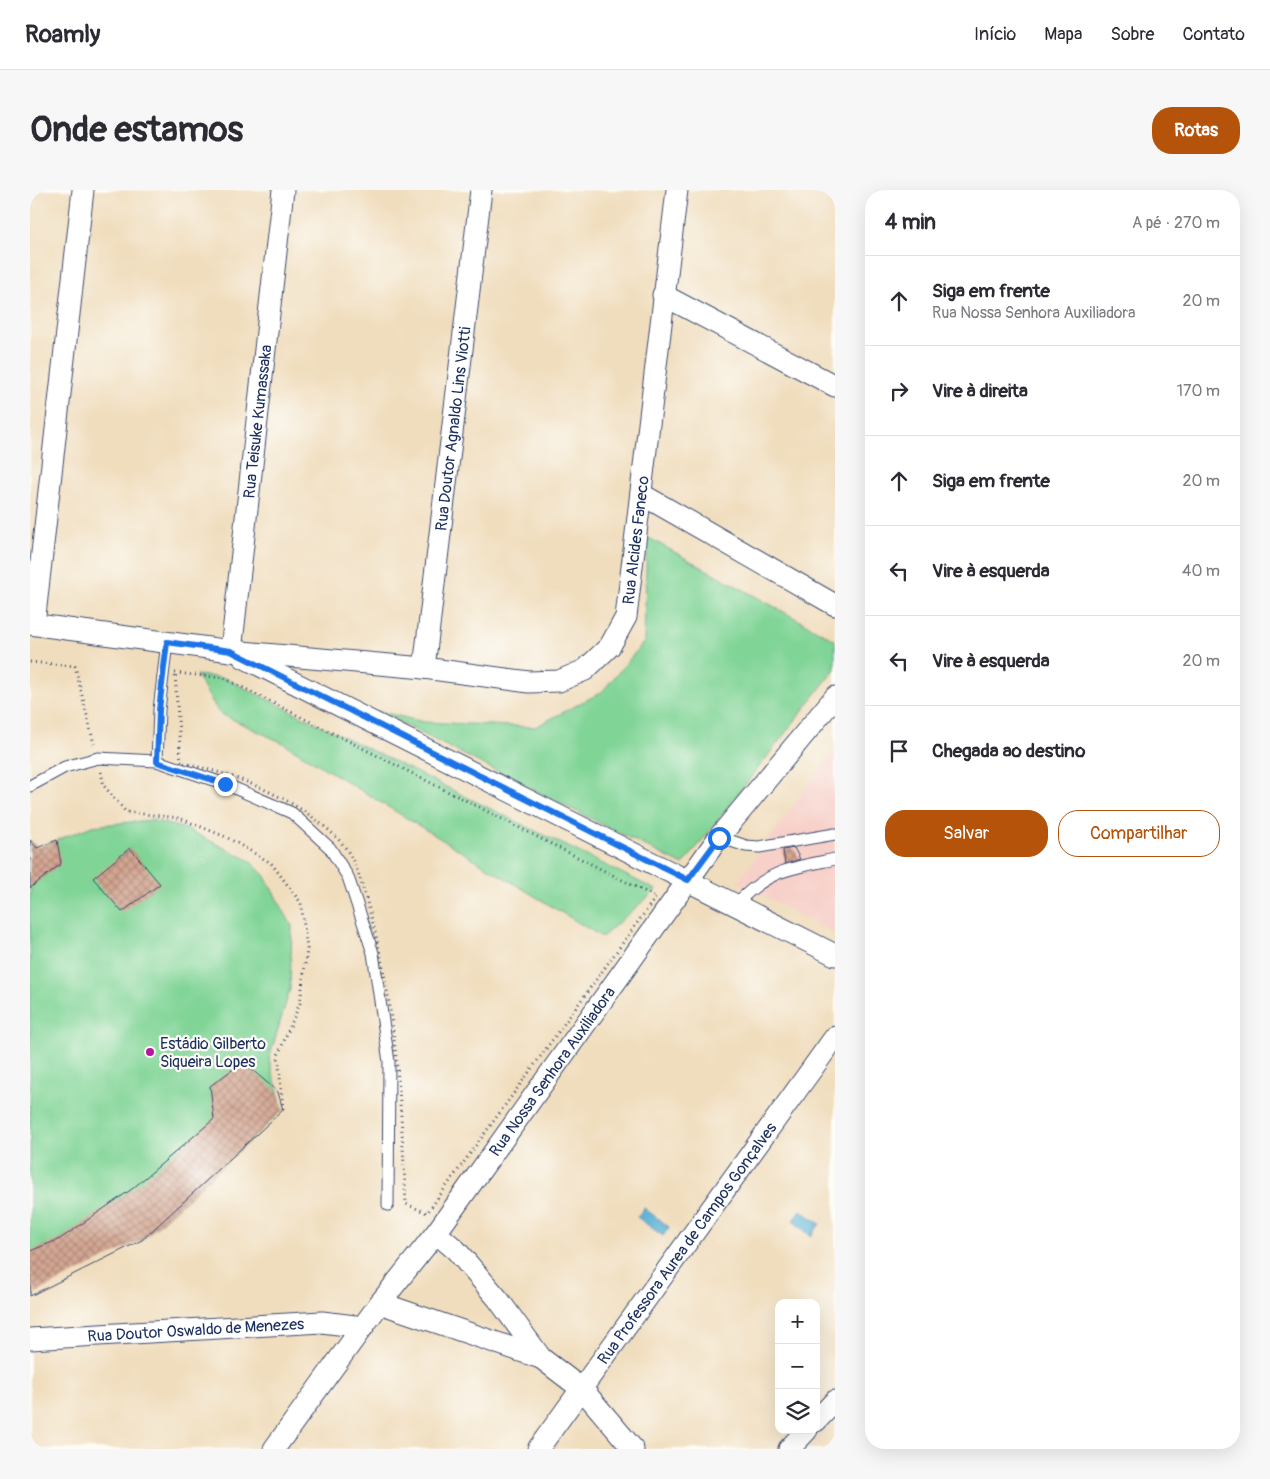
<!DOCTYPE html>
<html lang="pt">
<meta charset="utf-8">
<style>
:root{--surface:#fff;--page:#f7f7f7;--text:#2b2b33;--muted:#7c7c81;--line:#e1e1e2;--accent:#b45309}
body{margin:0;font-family:Pangolin,sans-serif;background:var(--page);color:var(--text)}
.controls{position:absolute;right:15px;bottom:15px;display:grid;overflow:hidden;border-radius:10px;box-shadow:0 5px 20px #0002}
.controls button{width:45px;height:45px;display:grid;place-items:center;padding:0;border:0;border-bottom:1px solid var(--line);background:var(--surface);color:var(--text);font:25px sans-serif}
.stop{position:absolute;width:15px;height:15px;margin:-11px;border:4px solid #1a73e8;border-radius:50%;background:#fff}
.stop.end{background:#1a73e8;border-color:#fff;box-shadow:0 1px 5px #0008}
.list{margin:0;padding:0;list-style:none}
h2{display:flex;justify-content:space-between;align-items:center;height:65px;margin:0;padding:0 20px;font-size:21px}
h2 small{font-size:16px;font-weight:400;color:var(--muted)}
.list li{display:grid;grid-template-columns:32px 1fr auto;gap:15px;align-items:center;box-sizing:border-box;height:90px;padding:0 20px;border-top:1px solid var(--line)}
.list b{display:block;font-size:19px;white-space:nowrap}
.list p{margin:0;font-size:16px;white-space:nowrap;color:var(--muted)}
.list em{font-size:16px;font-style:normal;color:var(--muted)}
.actions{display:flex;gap:10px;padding:15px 20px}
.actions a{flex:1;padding:11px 0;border:1px solid var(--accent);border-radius:20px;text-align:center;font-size:18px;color:var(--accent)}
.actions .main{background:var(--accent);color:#fff}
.icon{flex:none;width:28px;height:28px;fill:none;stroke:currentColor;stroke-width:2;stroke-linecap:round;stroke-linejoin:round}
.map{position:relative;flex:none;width:805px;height:1259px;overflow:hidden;border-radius:20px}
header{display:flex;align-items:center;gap:30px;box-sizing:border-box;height:70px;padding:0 25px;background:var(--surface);border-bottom:1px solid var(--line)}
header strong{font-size:24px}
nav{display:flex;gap:28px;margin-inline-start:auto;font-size:18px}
.intro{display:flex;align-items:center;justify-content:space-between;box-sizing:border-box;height:120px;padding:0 30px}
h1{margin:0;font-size:35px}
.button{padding:12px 22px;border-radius:20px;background:var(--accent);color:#fff;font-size:18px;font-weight:700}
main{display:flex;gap:30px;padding:0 30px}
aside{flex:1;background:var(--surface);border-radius:20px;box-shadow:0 5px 20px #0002}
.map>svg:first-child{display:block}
.built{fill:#f7d0c9}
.green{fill:#80d496;stroke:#4e827a}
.water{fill:#59b0d6;stroke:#3a709a}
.building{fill:url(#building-cross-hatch)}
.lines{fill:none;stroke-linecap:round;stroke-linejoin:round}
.service-casing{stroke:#3b496c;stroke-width:13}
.minor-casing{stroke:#3b496c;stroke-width:23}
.path{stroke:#3b496c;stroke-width:3;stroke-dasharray:1 4;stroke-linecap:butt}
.service{stroke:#fff;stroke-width:11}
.minor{stroke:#fff;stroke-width:21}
.route{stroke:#1a73e8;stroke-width:6}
.poi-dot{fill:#b5179e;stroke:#fdfcf7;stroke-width:2}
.labels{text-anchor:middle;stroke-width:4.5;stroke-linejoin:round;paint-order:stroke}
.street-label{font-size:16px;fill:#1b2f5e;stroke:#fdfcf7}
.poi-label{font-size:16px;fill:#1b2f5e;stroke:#fdfcf7;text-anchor:start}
</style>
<header>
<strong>Roamly</strong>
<nav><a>Início</a><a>Mapa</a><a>Sobre</a><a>Contato</a></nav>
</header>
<div class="intro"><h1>Onde estamos</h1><a class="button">Rotas</a></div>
<main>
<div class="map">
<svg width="805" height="1259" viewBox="0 0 805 1259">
<defs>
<pattern id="building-cross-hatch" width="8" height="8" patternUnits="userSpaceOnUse" patternTransform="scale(1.25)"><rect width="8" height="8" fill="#d4a691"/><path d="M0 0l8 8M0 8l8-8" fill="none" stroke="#ab887a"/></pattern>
</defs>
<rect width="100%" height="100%" fill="#fdfcf7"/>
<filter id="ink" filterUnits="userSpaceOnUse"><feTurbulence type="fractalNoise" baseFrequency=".02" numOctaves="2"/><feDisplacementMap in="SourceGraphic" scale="10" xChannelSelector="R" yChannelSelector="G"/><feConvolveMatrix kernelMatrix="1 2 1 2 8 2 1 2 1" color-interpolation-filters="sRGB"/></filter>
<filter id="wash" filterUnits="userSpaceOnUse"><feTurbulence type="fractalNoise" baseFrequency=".0096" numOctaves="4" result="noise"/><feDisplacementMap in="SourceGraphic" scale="20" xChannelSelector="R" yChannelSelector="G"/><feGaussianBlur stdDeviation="1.12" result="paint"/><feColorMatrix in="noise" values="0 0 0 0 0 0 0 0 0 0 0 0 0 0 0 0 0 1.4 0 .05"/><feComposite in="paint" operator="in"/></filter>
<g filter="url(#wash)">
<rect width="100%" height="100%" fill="#f0ddbd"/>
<!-- built -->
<polygon class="built" points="805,558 805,744 708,692"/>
<!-- green -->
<g class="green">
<polygon points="617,347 805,450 805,479 653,675 347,521 394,532 505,537 572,502 614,452"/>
<polygon points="166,485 194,488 626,700 572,747 253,553 189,523"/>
<polygon points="121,630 156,639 219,670 234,685 262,736 260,799 239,869 253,920 112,1050 0,1093 0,650 7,658 62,636"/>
</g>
<!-- water -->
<g class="water">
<polygon points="614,1018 639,1037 633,1046 607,1027"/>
<polygon points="771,1020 790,1034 781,1046 763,1031"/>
</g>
<g id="blocks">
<!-- building -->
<g class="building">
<polygon points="0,650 7,658 27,650 31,674 0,698"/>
<polygon points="100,658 130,694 92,722 63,688"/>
<polygon points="764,658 770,669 755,674 753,660"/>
<polygon points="213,872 248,902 253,920 112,1050 0,1106 0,1061 30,1049 102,999 184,929 180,896"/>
</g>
</g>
</g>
<g filter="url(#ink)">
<use href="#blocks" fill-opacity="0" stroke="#3b496c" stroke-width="1"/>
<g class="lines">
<!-- service casing -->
<g class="service-casing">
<g id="service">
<polyline points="127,571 129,520 137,452"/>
<polyline points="0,596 35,577 68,568 127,571 195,594 262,623 300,658 318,687 343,763 359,872 358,1015"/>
<polyline points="689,647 716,656 729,657 805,644"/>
<path d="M704,716c34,-36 54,-37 101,-47"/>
</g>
</g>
<!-- minor casing -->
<g class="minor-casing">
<g id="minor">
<polyline points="633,105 805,196"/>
<polyline points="611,304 805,415"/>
<path id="s1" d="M0,434l201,27 193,17 105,14 30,-1 26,-11 25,-24 16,-29 51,-427"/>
<polyline points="4,434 53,0"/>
<path id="s2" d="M201,461l52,-461"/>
<polyline points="213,467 805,765"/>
<path id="s3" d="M394,478l57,-478"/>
<polyline points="406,1043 426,1060 468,1109 511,1168 553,1200 603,1259"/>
<polyline points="350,1113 511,1168"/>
<path id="s4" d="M0,1149l292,-17 41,5"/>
<polyline points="786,1231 805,1211"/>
<path id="s5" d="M244,1259l106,-146 56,-70 283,-396 116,-140"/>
<path id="s6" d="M508,1259l297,-412"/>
<polyline points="759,1259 777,1240"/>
</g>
</g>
<!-- path -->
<g class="path">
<polyline points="0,472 45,476 64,554"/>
<path d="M145,483l49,5 432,219 -229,316 -21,-9c-5,-99 -10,-199 -37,-295 -7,-24 -13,-51 -30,-69 -40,-41 -102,-66 -158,-77z"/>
<polyline points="71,582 74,596 96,622 149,628 196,647 241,673 271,713 277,759 270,813 248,865 253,920"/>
</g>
<!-- service -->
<use href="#service" class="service"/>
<!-- minor -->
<use href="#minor" class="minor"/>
</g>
</g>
<g class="lines" filter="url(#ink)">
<!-- route -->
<polyline class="route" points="195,594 127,572 129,520 137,452 201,461 658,690 689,648"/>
</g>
<!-- markers -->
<circle class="poi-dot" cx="120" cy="862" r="5"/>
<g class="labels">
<!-- street labels -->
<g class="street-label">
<text dy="6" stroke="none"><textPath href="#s2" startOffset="231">Rua Teisuke Kumassaka</textPath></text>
<text dy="6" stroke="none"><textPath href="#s3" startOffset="241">Rua Doutor Agnaldo Lins Viotti</textPath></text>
<text dy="6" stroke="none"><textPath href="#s1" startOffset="706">Rua Alcides Faneco</textPath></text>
<text dy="6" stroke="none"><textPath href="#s5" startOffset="469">Rua Nossa Senhora Auxiliadora</textPath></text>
<text dy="6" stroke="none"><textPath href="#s6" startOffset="254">Rua Professora Aurea de Campos Gonçalves</textPath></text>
<text dy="6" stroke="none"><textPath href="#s4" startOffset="166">Rua Doutor Oswaldo de Menezes</textPath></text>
</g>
<!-- poi labels -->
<g class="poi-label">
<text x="130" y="859">Estádio Gilberto<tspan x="130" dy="18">Siqueira Lopes</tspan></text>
</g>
</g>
</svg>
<div class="controls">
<button>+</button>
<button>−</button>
<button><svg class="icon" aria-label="layers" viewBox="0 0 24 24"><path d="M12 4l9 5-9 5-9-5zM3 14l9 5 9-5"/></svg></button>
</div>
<div class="stop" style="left:689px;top:648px"></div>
<div class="stop end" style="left:195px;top:594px"></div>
</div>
<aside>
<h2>4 min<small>A pé · 270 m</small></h2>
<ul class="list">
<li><svg class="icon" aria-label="ahead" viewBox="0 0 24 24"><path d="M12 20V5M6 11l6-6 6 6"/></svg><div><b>Siga em frente</b><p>Rua Nossa Senhora Auxiliadora</p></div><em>20 m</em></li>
<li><svg class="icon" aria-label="right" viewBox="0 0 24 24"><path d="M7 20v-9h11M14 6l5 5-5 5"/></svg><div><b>Vire à direita</b></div><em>170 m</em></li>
<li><svg class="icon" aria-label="ahead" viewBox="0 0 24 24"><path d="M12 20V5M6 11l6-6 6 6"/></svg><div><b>Siga em frente</b></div><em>20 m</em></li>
<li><svg class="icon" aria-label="left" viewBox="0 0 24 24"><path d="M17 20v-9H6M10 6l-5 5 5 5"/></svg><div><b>Vire à esquerda</b></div><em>40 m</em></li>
<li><svg class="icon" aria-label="left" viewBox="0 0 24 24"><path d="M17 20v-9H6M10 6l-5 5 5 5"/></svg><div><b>Vire à esquerda</b></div><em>20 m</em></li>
<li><svg class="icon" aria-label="arrive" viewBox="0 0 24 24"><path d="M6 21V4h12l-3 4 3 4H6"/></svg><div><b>Chegada ao destino</b></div></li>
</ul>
<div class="actions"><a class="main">Salvar</a><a>Compartilhar</a></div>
</aside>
</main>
